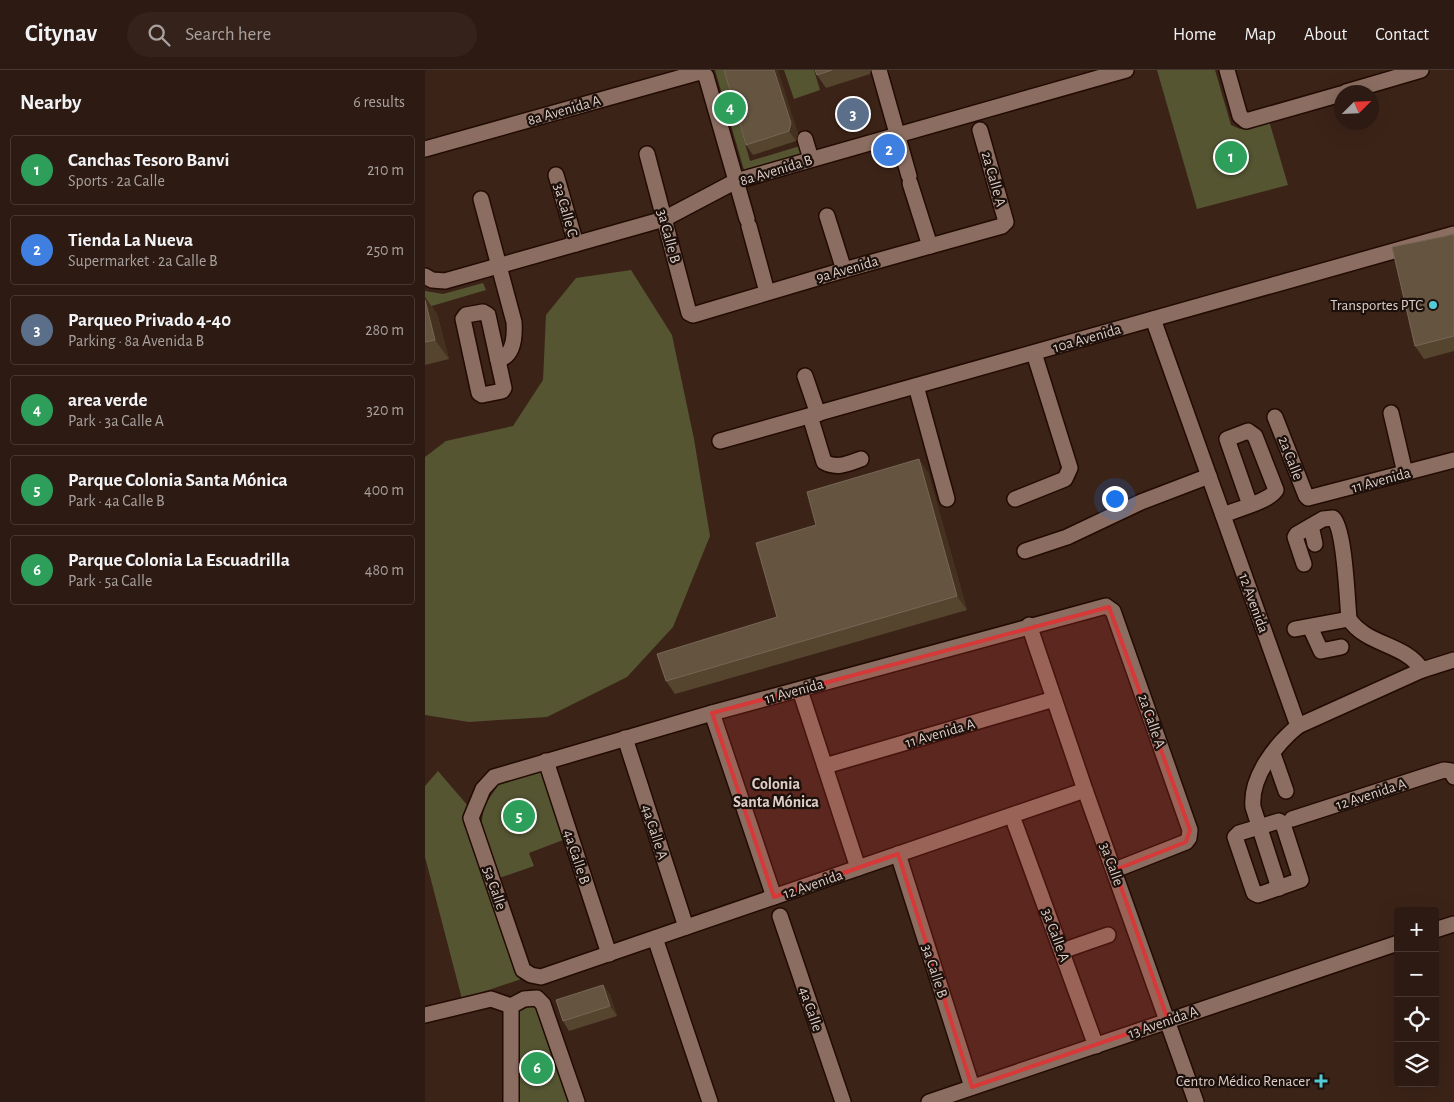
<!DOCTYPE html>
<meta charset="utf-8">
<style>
:root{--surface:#2d1a12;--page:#35231b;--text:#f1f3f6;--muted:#a7a19f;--line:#483832;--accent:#bca0f2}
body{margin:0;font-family:"Alegreya Sans",sans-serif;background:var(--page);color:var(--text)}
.controls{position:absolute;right:15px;bottom:15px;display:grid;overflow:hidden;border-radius:5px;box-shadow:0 5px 20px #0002}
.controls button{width:45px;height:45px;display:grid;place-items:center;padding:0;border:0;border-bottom:1px solid var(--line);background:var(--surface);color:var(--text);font:25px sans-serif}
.compass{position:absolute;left:909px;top:15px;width:45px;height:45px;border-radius:50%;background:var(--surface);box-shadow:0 5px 20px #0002;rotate:66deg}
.you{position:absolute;left:689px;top:428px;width:18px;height:18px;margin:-12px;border:4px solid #fff;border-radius:50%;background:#1a73e8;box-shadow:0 0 0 8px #1a73e833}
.badge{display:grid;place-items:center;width:32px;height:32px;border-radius:50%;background:var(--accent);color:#fff;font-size:16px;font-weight:700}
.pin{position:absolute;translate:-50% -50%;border:2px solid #fff;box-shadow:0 1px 5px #0006}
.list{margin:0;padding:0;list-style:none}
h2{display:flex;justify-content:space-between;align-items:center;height:65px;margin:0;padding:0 20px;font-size:21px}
h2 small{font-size:16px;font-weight:400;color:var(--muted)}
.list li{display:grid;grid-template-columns:32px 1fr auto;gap:15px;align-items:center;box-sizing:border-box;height:70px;margin:0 10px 10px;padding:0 10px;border:1px solid var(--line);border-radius:5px}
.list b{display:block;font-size:19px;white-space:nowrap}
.list p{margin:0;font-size:16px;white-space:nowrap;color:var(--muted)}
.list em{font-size:16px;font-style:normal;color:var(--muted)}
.icon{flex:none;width:28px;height:28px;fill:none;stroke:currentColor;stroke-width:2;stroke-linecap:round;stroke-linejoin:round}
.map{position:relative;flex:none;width:1029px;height:1032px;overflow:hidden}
header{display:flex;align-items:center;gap:30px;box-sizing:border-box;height:70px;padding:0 25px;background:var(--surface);border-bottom:1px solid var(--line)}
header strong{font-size:24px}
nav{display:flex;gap:28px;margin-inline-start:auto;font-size:18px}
.search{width:350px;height:45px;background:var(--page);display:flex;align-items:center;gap:12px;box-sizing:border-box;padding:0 18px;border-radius:28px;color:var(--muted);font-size:19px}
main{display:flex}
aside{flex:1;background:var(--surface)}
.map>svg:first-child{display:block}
.green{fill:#555532}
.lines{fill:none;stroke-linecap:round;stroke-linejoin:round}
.minor-casing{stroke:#220b03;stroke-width:18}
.minor{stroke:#8b6e61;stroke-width:15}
.wall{fill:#55452f}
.shaded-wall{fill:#45311f}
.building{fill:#645440;stroke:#776755}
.marked{fill:#d73838;fill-opacity:0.2;stroke:#d73838;stroke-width:4;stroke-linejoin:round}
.poi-dot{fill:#52cbd7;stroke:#1b100b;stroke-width:2}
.labels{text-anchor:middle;stroke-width:4.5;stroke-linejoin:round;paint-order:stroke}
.street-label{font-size:15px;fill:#decdc6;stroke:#1b100b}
.poi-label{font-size:15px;fill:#decdc6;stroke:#1b100b;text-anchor:end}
.neighbourhood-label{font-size:16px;font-weight:bold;fill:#decdc6;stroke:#1b100b}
</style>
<header>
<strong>Citynav</strong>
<div class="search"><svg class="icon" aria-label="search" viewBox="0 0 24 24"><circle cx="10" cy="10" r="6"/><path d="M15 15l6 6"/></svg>Search here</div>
<nav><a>Home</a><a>Map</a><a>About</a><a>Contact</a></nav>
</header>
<main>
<aside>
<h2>Nearby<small>6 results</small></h2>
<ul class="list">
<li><span class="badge" style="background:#2e9e5b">1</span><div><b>Canchas Tesoro Banvi</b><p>Sports · 2a Calle</p></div><em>210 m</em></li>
<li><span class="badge" style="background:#3f7fe0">2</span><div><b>Tienda La Nueva</b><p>Supermarket · 2a Calle B</p></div><em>250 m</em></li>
<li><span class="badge" style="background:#5c6f8a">3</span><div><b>Parqueo Privado 4-40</b><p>Parking · 8a Avenida B</p></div><em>280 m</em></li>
<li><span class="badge" style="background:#2e9e5b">4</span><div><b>area verde</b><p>Park · 3a Calle A</p></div><em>320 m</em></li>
<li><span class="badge" style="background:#2e9e5b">5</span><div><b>Parque Colonia Santa Mónica</b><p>Park · 4a Calle B</p></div><em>400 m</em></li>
<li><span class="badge" style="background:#2e9e5b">6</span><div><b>Parque Colonia La Escuadrilla</b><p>Park · 5a Calle</p></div><em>480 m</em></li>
</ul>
</aside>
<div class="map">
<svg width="1029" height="1032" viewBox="0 0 1029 1032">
<rect width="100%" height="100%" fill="#3c2318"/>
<!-- green -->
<g class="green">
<polygon points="290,0 299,0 325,91 375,76 379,89 321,107"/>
<polygon points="359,0 389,0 395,20 369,29"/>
<polygon points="732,0 790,0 806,55 815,59 844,51 863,115 772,139"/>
<polygon points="206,200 247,265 269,369 285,466 248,557 202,607 122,647 44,652 0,645 0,387 21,371 88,356 118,310 121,245 151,208"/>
<polygon points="58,213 61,220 0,238 0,221 18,224"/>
<polygon points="115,698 138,770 104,783 109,796 74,808 56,757 59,736 76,711"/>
<polygon points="13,701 43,736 99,908 37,929 0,787 0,716"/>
<polygon points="108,931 143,1032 95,1032 91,937"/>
</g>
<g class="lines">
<!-- minor casing -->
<g class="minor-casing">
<g id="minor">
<polyline points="454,0 484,106"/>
<polyline points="802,0 815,46 821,51 916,24"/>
<polyline points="921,22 996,0"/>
<polyline points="380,69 386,89"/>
<polyline points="0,79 275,2 281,6 322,149"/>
<polyline points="222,84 264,243 268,245 419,200 577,156 581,152 555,60"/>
<polyline points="131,105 151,174"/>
<polyline points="485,113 505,176"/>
<path d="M56,129l33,123c1,15 0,34 -16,38"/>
<polyline points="402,146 419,200"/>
<polyline points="324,156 342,222"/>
<polyline points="0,206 7,210 20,211 239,149 311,111 701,0"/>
<polygon points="58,242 63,245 79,318 77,321 57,325 54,323 38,249 41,245"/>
<polyline points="728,249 873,656 997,600 1029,590"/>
<polyline points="380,306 393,344"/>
<polyline points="491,316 522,429"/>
<polyline points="966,343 980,403"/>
<path d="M385,346l14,46c13,7 23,2 37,-3"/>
<polyline points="850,347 881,426 883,428 1029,390"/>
<polyline points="295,371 1029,164"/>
<polyline points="590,429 640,409 645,398 609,283"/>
<path d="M798,445c12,-5 47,-14 53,-25l-21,-54 -7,-5 -21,8 23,66"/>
<polyline points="886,456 890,474"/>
<polyline points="600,481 642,467 716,432 784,406"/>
<path d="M879,494l-9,-27 2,-3 26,-15 10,-1c12,11 14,81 16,101 18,27 56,24 73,51"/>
<polyline points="604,555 660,720 771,1032"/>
<polyline points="885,557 896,581 916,577"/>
<polyline points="870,559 924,549"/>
<polyline points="375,620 433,798"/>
<polyline points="287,643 349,827"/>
<polyline points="200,668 261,857"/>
<polyline points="848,684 861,721"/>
<polyline points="121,691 184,884"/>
<polyline points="400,696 629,629"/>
<polyline points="660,720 116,907 106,905 98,900 46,748 58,719 69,707 287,643 681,536 688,541 765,760 764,768 761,772 690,800"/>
<polyline points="867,749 1019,700 1026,701 1029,707"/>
<polygon points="854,751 858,754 876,810 833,825 829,823 810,767 814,763"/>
<polyline points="590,754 671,976"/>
<polyline points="473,784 547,1017"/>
<path d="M854,818l-26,-81c-3,-30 23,-63 45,-81"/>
<polyline points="355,846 418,1032"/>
<polyline points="1010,860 1029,854"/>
<polyline points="230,868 285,1032"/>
<polyline points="637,881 683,865"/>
<polyline points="86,936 99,929 112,928 118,934 152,1032"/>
<polyline points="86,936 86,1032"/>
<polyline points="0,945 66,929 86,936"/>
<polyline points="504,1032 973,873"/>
</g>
</g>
<!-- minor -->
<use href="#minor" class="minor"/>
</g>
<!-- wall -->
<g class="wall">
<polygon points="299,0 373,63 371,71 328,85 321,75"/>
<polygon points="390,0 446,0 445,4 401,18 392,5"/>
<polygon points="1029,164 1029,281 999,289 990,276 1021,166"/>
<polygon points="0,227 12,244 24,289 0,295"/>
<polygon points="503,402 542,540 250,624 241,611 352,547 391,455"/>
<polygon points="178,915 185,925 192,946 144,961 138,951"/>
</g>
<!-- shaded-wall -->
<g class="shaded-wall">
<polygon points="349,0 353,0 373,63 371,71 364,61"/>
<polygon points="0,227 12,244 24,289 10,270 0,230"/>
<polygon points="494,389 503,402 542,540 532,526"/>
<polygon points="178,915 185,925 192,946 185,936"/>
</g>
<!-- building -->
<g class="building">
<polygon points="299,0 349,0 366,53 364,61 321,75"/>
<polygon points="390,0 407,0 392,5"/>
<polygon points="1029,164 1029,266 990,276 967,177 1021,166"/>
<polygon points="0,230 10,270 0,272"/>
<polygon points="494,389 532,526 241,611 232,584 352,547 331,473 391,455 382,422"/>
<polygon points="178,915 185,936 138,951 131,930"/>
</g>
<!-- marked area -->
<path class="marked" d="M684,537l81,223 -4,12 -71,28 53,150 -196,67 -74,-233 -124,43 -62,-184z"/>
<!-- markers -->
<g class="poi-dot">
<circle cx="1008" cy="235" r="5"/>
<path d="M893.5 1003.5h5v5h5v5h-5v5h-5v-5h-5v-5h5z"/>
</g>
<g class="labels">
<!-- street labels -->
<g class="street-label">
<text transform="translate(139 40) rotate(-16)" y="5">8a Avenida A</text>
<text transform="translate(351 100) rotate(-17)" y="5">8a Avenida B</text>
<text transform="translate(569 109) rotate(74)" y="5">2a Calle A</text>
<text transform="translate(141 140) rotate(74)" y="5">3a Calle C</text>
<text transform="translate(244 166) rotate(75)" y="5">3a Calle B</text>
<text transform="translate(422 199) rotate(-16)" y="5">9a Avenida</text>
<text transform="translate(662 268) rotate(-16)" y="5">10a Avenida</text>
<text transform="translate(866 388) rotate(69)" y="5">2a Calle</text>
<text transform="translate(956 410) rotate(-15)" y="5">11 Avenida</text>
<text transform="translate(829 533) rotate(70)" y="5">12 Avenida</text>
<text transform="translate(369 621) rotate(-15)" y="5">11 Avenida</text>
<text transform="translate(727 651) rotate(71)" y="5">2a Calle A</text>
<text transform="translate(515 663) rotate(-16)" y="5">11 Avenida A</text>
<text transform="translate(946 724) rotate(-18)" y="5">12 Avenida A</text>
<text transform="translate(230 762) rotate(72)" y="5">4a Calle A</text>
<text transform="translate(152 787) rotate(72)" y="5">4a Calle B</text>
<text transform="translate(687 794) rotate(70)" y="5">3a Calle</text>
<text transform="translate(388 814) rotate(-19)" y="5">12 Avenida</text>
<text transform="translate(70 818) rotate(71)" y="5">5a Calle</text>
<text transform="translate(631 865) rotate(70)" y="5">3a Calle A</text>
<text transform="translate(510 901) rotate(72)" y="5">3a Calle B</text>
<text transform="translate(386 939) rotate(71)" y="5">4a Calle</text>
<text transform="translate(738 952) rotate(-19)" y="5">13 Avenida A</text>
</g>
<!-- poi labels -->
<g class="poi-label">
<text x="998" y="240">Transportes PTC</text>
<text x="885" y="1016">Centro Médico Renacer</text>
</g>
<!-- neighbourhood labels -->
<g class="neighbourhood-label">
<text x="351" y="719">Colonia<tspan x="351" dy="18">Santa Mónica</tspan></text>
</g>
</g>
</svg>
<div class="controls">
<button>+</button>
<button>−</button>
<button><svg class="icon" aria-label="locate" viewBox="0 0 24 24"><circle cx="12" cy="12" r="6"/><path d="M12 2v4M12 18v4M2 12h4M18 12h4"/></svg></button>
<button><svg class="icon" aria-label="layers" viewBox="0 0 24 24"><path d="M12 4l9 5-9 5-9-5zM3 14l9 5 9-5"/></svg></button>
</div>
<svg class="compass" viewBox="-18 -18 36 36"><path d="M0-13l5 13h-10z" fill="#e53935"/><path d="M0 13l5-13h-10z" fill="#a7a19f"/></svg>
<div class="you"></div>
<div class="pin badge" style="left:806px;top:87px;background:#2e9e5b">1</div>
<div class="pin badge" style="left:464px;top:80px;background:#3f7fe0">2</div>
<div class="pin badge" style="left:428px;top:44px;background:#5c6f8a">3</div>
<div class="pin badge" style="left:305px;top:38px;background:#2e9e5b">4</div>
<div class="pin badge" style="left:94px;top:746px;background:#2e9e5b">5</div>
<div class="pin badge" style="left:112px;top:998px;background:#2e9e5b">6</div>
</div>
</main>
